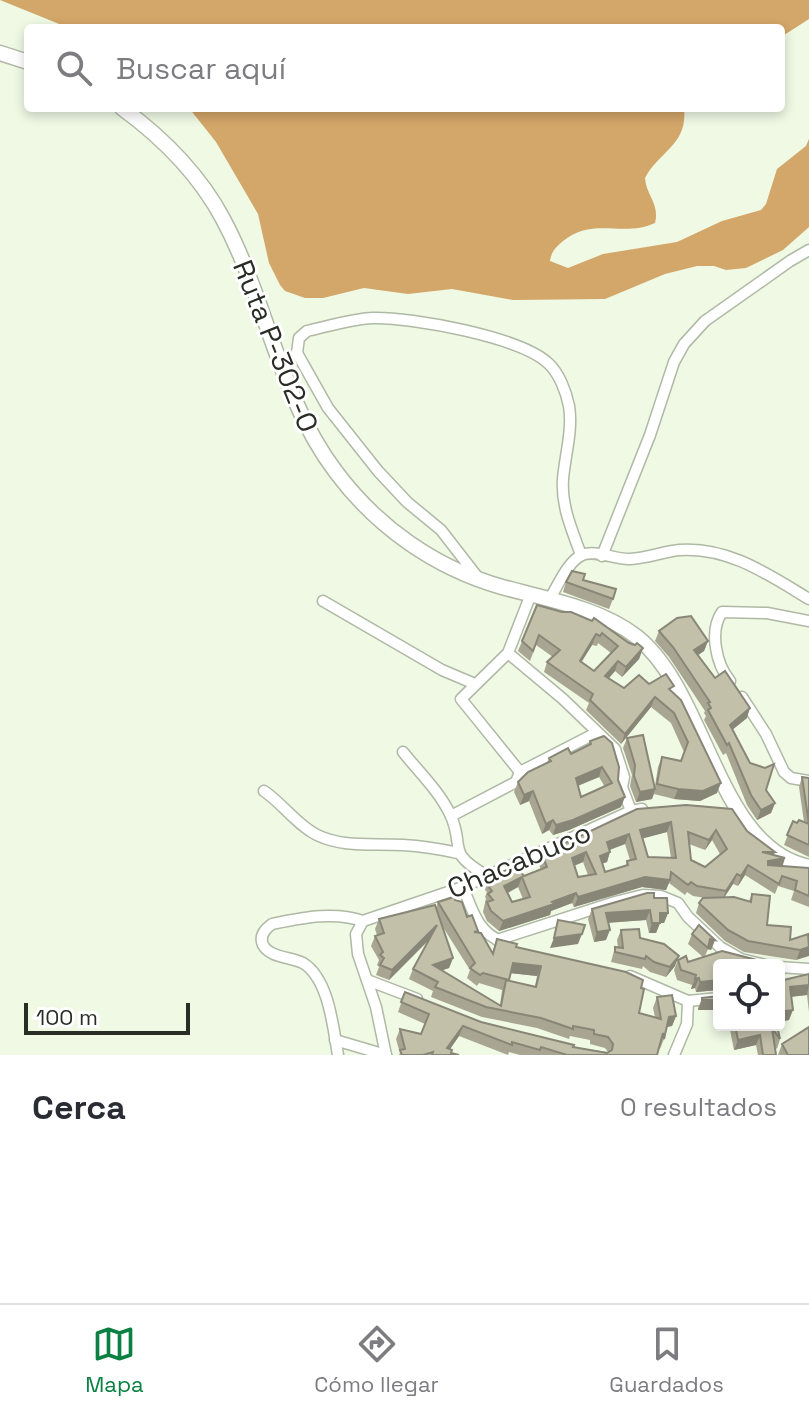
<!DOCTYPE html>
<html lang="es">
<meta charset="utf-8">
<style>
:root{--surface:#fff;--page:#f2f2f3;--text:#2b2b33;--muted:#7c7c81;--line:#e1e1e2;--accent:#0b8043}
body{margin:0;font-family:"Space Grotesk",sans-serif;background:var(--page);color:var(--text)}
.controls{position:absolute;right:24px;bottom:24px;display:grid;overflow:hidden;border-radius:8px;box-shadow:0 4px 12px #0003}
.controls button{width:72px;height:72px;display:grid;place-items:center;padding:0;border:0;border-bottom:2px solid var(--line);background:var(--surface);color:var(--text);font:40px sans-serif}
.scale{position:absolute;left:24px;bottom:20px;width:166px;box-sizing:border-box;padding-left:8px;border:4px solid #292d25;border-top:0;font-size:22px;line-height:28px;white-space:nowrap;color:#292d25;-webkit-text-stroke:6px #fff;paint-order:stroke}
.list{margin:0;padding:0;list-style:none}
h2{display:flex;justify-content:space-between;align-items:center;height:104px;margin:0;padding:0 32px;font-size:34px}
h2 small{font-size:26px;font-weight:400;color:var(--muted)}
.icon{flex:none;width:44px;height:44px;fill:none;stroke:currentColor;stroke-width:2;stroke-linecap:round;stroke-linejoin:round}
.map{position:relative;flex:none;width:809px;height:1055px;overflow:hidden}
.search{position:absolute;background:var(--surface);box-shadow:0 4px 12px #0003;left:24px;right:24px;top:24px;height:88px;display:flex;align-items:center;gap:20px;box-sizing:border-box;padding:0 28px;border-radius:8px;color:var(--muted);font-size:30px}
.sheet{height:248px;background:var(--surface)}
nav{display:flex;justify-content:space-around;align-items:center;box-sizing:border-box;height:112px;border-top:2px solid var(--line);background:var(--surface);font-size:22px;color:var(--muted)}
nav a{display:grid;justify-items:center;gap:4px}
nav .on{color:var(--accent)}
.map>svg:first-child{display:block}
.forest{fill:#d3a669}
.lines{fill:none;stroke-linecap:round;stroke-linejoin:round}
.street-casing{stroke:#afb9a5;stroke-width:13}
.secondary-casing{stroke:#afb9a5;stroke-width:17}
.street{stroke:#fff;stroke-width:10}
.secondary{stroke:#fff;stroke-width:14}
.wall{fill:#a8a592;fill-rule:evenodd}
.shaded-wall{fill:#888677}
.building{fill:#c3c0aa;stroke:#888677;stroke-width:2;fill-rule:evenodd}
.labels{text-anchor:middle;stroke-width:6;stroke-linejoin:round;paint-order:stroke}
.street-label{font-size:28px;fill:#292d25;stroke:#fff}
</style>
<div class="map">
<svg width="809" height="1055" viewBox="0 0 809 1055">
<rect width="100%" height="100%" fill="#eff9e4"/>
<!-- forest -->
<g class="forest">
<polygon points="0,0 809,0 809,19 781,37 781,28 69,28"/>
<path d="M189,108h495c4,37 -25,43 -39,70 1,17 15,26 10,45 -33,15 -61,-7 -92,18 -7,6 -12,11 -13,20l18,7 35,-14 74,-12 45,-21 39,-11 5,-6 11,-35 29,-23 3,-7v88l-26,23 -37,18 -20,2 -12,-4h-17l-32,8 -60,25 -92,1 -61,-11 -44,5 -44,-6 -41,10h-18l-20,-7 -5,-6 -11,-22 -11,-49 -42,-72z"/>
</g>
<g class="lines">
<!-- street casing -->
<g class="street-casing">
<g id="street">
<polyline points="602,556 650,435 674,362 684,344 705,321 790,261 809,250"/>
<path d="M479,579l-38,-49 -34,-28 -29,-31 -50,-63 -31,-55 2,-15 8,-7c22,-5 44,-12 66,-13 39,-1 147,19 175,45 11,10 18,28 21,43 4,24 -4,49 -6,73 -2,27 9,51 18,76"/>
<path d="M549,600c9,-14 18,-38 33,-45 13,-6 34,5 48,4 17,-1 32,-7 49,-9 49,-4 90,25 130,49"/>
<polyline points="323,601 442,670 475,684"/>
<polyline points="508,653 563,699 615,749 624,777 622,787 631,811"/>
<path d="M730,681c-14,-17 -21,-50 -8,-69l45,1 42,8"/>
<polyline points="742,697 766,734 784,772 791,778 809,781"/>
<path d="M403,752c16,20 36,39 47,62 16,34 -6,37 37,62"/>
<polyline points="520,772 461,699 508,653 531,594"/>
<path d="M264,791c19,13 33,34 53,44 27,13 56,8 86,10 18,1 37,4 55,8"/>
<polyline points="451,816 516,782 520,772 596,733"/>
<path d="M463,887c9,23 15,46 40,55"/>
<polyline points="497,940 615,902 643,895 661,896 678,903 688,917 720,947 741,959 765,965"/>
<polyline points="779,967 809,969"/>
<polyline points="630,976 688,1001 719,998"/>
<polyline points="367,980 417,999"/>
<polyline points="335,1040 386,1055"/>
<path d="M338,1055c-5,-28 -9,-76 -35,-92 -11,-6 -33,-5 -40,-18 -4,-9 2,-16 9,-21 30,-6 61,-13 91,-3"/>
<polyline points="386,1055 376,1007 358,954 356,934 363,921 463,887 631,811 642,809"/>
<polyline points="674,1055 687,1024 688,1001"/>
</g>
</g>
<!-- secondary casing -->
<g class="secondary-casing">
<g id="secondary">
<polyline points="0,53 28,62"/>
<path d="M122,108c41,30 77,66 101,111 44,82 56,178 113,253 41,55 99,96 166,115 44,12 98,21 135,50 71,57 79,211 172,230"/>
</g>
</g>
<!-- street -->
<use href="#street" class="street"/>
<!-- secondary -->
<use href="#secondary" class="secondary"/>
</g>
<!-- wall -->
<g class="wall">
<polygon points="583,580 613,599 609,609 563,592 566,582"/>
<path d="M537,605l106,43 -4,11 -17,18 -7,-6 -6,7 15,10 25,-4 23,8 45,101 -17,8 -26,-2 -20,-5 -2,5 -16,3 -6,-16 2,-11 -9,-27 4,-10 28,48 3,-19 4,-10 19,4 3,-9 -13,-29 -20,-16 -30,37 -35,-34 3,-7 -45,-31 3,-10 6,-5 -17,-12 -6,16 -12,-10zM598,643l13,10 -17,18 -13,-9 11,-17 5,1z"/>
<polygon points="659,631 708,641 704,651 698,655 747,718 733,729 750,763 766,790 775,803 771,813 757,820 747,805 726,753 723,755 704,720 706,716 704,713 705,711 669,657 655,641"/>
<path d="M590,741l28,39 3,27 -52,23 -16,5 -4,-5 -7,4 -13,-33 -9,4 -6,-13 4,-10 29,-19 2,-5 22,-4 17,-8zM599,777l6,10 -24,10 -3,-11z"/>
<polygon points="802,777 809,778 809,857 784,845 793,821 797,823 804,822 799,787"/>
<path d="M637,809l110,22 27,24 8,11 27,2v39l-18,-7 3,-9 -16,-5 -3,8 -30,-19 -7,11 -5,-2 -9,13 25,4 3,-7 15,31 23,15 18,-6 -12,26 -52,-8 -19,-11 -29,-28 3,-10 7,-5 -13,-2 -6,-4 -2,3 -16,-12 -3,7 -24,-3 -68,20 -2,-4 -21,8 -1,4 -51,16 -12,-10 -4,-9 3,-14 -1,-1 2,-5 -2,-2 3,-10 36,-4 17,-6 -3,-8 3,-10 10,3 11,-5 3,-7zM667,832l4,26 -23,-1 -5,-19zM712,840l8,14 -15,13 -14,-7 -2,-16 16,6zM625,844l5,16 -3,1 -2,5 -20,6 -3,-9 5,-1 3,-12zM583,862l5,13 -10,2 -4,-11zM518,887l5,12 -11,3 -4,-9z"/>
<polygon points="654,898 668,913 664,923 660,923 656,933 649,933 646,920 608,923 606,940 594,942 588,919 592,909"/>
<path d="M455,900l23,31v2l14,20 5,-14 19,8 125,41 -2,25 16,4 -2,-9 4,-11 19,19 -4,10 -5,1 -3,12 -4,10v-4l-3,10h-137l-11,-3 -1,3 -49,-19 -9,13 1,4 8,2h-60l1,-2 -4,-14 4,-10 21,5 4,-10 -27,-12 7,-20 76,30 92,25 35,5 -3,-4 -15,-4v-4l-20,-4 -1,3 -32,-11 -55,-11 -51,-20 2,-6 -24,-12 4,-10 16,-30 -40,41 -13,-5 3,-8 -2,-2 2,-5 -8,-14 4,-10 2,-1 -2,-6 4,-10 57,-11 2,-6zM441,924l29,46 -3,8 10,8 2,-3 23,7 -2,15 -58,-35 7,-2 4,-10zM511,973l26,3 -2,10 -26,-5z"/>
<polygon points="621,930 640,938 675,966 666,977 650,972 643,966 642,969 611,962 615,947 618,948 617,940"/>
<polygon points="692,934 715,940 711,950 708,949 705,956 719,965 719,990 696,992 695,988 691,989 692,985 677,980 674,970 678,960 688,962 703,957 688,944"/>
<polygon points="809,974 809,1012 807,995 791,997 789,1020 779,1022 779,981"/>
<polygon points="719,996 719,1024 717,1024 713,1010 698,1010 698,1008 702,998"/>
<polygon points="729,1025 777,1025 780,1039 777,1049 775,1047 776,1055 758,1055 756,1045 734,1050"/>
<polygon points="782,1044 809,1055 778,1055"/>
</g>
<!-- shaded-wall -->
<g class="shaded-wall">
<polygon points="596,634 592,645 576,671 580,661"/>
<polygon points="708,641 704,651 691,660 694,650"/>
<polygon points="643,648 639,659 622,677 626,667"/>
<polygon points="618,661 615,671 602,686 605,676"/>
<polygon points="655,697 651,707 621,744 625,734"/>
<polygon points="750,708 747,718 726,735 730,725"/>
<polygon points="602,767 599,777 572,788 576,778"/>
<polygon points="721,783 717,793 700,801 674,799 678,789"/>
<polygon points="655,789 652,799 636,802 640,792"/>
<polygon points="533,791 529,801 520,805 524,795"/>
<polygon points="625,797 621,807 569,830 553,835 556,825"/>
<polygon points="775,803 771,813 757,820 761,810"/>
<polygon points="553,820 549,830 542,834 546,824"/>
<polygon points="671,822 667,832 637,840 640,830"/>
<polygon points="716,830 712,840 705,850 709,840"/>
<polygon points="629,834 625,844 603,852 607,842"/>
<polygon points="586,852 583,862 568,868 572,858"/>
<polygon points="610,852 607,862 596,866 600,856"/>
<polygon points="762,852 775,852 772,860 785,858 782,868 764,871"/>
<polygon points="748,865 745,875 738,886 741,876"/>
<polygon points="737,874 733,884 722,901 726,891"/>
<polygon points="522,877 518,887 501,896 504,886"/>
<polygon points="645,877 670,880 666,890 642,887 574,907 578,897"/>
<polygon points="576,893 572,903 551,911 550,915 499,931 503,921"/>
<polygon points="650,910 646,920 602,923 606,913"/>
<polygon points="660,913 668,913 664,923 660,923 656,933 649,933 652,923"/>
<polygon points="437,925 434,935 389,980 392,970"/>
<polygon points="610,930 606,940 594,942 597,932"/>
<polygon points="582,934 578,944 550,948 554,938"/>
<polygon points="710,939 715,940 711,950 708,949"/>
<polygon points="809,947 809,956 796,960 800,950"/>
<polygon points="679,956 675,966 666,977 670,967"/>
<polygon points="453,958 449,968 429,975 433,965"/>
<polygon points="513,963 541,966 537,976 509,973"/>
<polygon points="699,978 695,988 691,989 695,979"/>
<polygon points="719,980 718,990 696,992 700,982"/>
<polygon points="809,985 807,995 787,997 790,987"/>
<polygon points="702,1000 717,1000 713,1010 698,1010"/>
<polygon points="793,1010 789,1020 779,1022 779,1012"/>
<polygon points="676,1016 672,1026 666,1027 669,1017"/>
<polygon points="463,1026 459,1036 446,1055 447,1048"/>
<polygon points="760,1035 756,1045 734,1050 738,1040"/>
</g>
<!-- building -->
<g class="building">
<polygon points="572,571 585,574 583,580 616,589 613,599 566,582"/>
<path d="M537,605l25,7h9l21,9 2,-3 35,25 6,2 2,-2 6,5 -17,19 -8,-6 -13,15 19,12 15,-13 10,9 17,-10 8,12 -5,3 12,11 40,83 -18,8 -25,-2 -21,-5 5,-27 19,4 7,-19 -14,-29 -19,-16 -30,37 -35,-34 3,-6 -46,-32 13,-12 -21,-15 -6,16 -11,-10zM602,633l16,13 -24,25 -14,-10 16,-27 4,2z"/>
<polygon points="691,616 708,641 694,650 715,678 725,671 750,708 730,725 750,763 765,768 774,764 766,790 775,803 761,810 751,795 729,743 727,745 708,710 711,708 708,703 710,702 673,647 659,631 677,618"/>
<polygon points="643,735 655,789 640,792 634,776 635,765 627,738"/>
<path d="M604,736l8,7 7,24 -1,13 7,17 -52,23 -17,5 -3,-5 -7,4 -13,-33 -9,4 -6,-13 10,-10 23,-11 -2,-3 19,-10 3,6 20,-10 -1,-3zM602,767l10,16 -31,14 -5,-19z"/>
<polygon points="802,777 809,778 809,845 787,835 793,821 797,823 799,820 809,824"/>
<path d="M686,805l46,4 15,22 28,21h-13l23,6 -17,3v4l41,3v28l-14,-6 2,-9 -15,-5 -3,8 -31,-19 -7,11 -4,-2 -11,17 -29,-5 -6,-4 -3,3 -17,-13 -1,8 -25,-3 -67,20 -2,-4 -24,9 2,2 -51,17 -12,-10 -4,-9 6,-2 -5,-6 4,-3 -3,-4 3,-3 -4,-4 12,-7 16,-7 8,10 23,-9 -6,-15 7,-3 3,6 15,-7 -1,-5 72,-34zM671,822l5,36 -28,-1 -8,-27zM716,830l11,19 -22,18 -14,-7 -3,-28 21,8zM629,834l7,25 -9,2 1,4 -23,7 -5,-16 10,-4 -3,-10zM586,852l10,22 -18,3 -6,-19zM522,877l8,20 -18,5 -8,-16z"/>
<polygon points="647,893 654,893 654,898 667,898 668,913 660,913 660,923 652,923 650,910 606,913 610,930 597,932 592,909"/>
<polygon points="752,894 770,896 767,925 791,927 790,940 808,934 809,947 800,950 748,941 728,930 699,903 703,898 734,897 751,902"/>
<polygon points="454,897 455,900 462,902 467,917 472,915 478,931 474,932 481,933 493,954 497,939 517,944 516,947 626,972 643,980 641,988 644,989 639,1013 661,1019 657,997 672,995 676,1016 669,1017 664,1039 663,1033 657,1055 567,1055 541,1047 540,1050 512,1042 512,1045 463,1026 447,1048 452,1050 451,1053 459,1055 432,1055 433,1052 423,1055 402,1055 400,1050 405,1049 400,1029 421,1034 429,1014 401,1002 405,992 481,1022 574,1045 573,1047 607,1053 612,1050 613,1044 608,1037 594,1034 594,1030 573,1026 573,1029 541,1018 486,1007 435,987 438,982 413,969 437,925 392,970 380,965 384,958 380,955 383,952 375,936 384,933 379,919 435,905 453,958 433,965 501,1006 506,980 536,987 541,966 513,963 509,980 483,973 480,975 470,968 475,963 438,902"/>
<polygon points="558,920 585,925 582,934 554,938"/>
<polygon points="699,925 715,940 710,939 708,948 692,934"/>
<polygon points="639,929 640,938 664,944 679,956 670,967 654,962 646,956 645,959 615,952 615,947 623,948 621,930"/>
<polygon points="722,951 776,965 719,965 719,980 700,982 699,978 695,979 696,975 681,970 678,960 686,956 688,962"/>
<polygon points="809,974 809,985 790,987 793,1010 779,1012 779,981"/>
<polygon points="719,996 719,1007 717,1000 702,1000 702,998"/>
<polygon points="735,1025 777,1025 780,1039 772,1028 776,1055 763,1055 760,1035 738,1040"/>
<polygon points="809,1027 809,1055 788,1055 782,1044"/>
</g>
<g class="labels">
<!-- street labels -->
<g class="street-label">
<text transform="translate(276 346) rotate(68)" y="10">Ruta P-302-O</text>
<text transform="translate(519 860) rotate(-23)" y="10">Chacabuco</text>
</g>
</g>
</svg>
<div class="controls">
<button><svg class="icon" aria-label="locate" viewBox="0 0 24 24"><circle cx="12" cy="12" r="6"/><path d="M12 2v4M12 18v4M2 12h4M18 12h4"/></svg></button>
</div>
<div class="scale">100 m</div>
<div class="search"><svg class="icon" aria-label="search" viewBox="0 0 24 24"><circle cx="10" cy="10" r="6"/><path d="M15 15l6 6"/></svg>Buscar aquí</div>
</div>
<section class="sheet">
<h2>Cerca<small>0 resultados</small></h2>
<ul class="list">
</ul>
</section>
<nav>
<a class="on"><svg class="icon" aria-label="map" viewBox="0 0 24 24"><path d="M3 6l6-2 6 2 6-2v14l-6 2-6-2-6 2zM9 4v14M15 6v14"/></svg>Mapa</a>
<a><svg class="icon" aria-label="directions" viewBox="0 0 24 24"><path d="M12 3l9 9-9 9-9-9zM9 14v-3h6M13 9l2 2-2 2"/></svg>Cómo llegar</a>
<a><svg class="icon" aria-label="saved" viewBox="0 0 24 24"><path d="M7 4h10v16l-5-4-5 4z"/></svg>Guardados</a>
</nav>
